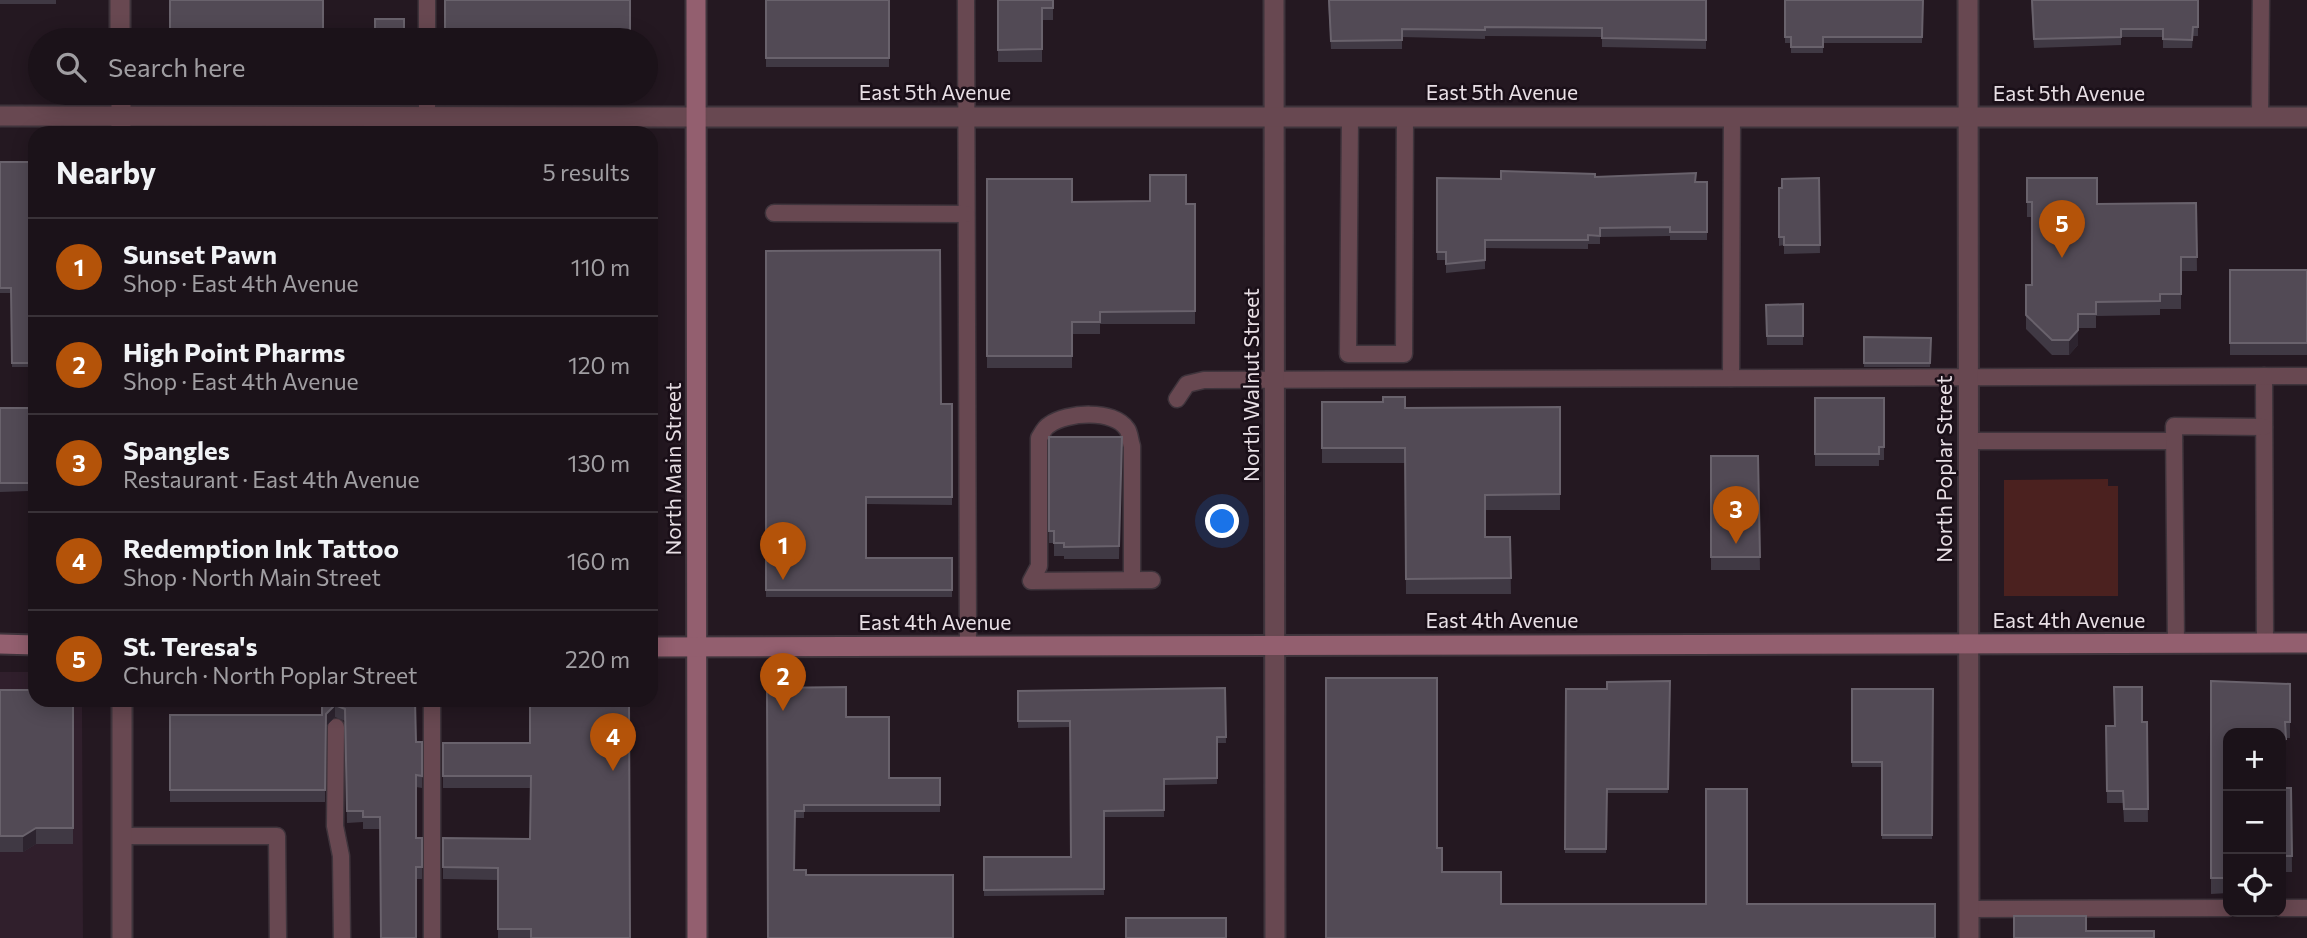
<!DOCTYPE html>
<meta charset="utf-8">
<style>
:root{--surface:#1b1219;--page:#241b22;--text:#f1f3f6;--muted:#a09ea2;--line:#393238;--accent:#b45309}
body{margin:0;font-family:Commissioner,sans-serif;background:var(--page);color:var(--text)}
.controls{position:absolute;right:21px;bottom:21px;display:grid;overflow:hidden;border-radius:14px;box-shadow:0 4px 18px #0003}
.controls button{width:63px;height:63px;display:grid;place-items:center;padding:0;border:0;border-bottom:2px solid var(--line);background:var(--surface);color:var(--text);font:35px sans-serif}
.you{position:absolute;left:1223px;top:522px;width:24px;height:24px;margin:-18px;border:5px solid #fff;border-radius:50%;background:#1a73e8;box-shadow:0 0 0 10px #1a73e833}
.badge{display:grid;place-items:center;width:46px;height:46px;border-radius:50%;background:var(--accent);color:#fff;font-size:23px;font-weight:700}
.pin{position:absolute;translate:-50% -58px;filter:drop-shadow(0 2px 4px #0008)}
.pin::after{content:'';position:absolute;top:37px;width:24px;height:21px;background:inherit;clip-path:polygon(0 0,100% 0,50% 100%)}
.list{margin:0;padding:0;list-style:none}
h2{display:flex;justify-content:space-between;align-items:center;height:91px;margin:0;padding:0 28px;font-size:30px}
h2 small{font-size:23px;font-weight:400;color:var(--muted)}
.list li{display:grid;grid-template-columns:46px 1fr auto;gap:21px;align-items:center;box-sizing:border-box;height:98px;padding:0 28px;border-top:2px solid var(--line)}
.list b{display:block;font-size:26px;white-space:nowrap}
.list p{margin:0;font-size:23px;white-space:nowrap;color:var(--muted)}
.list em{font-size:23px;font-style:normal;color:var(--muted)}
.icon{flex:none;width:38px;height:38px;fill:none;stroke:currentColor;stroke-width:2;stroke-linecap:round;stroke-linejoin:round}
.map{position:relative;flex:none;width:2307px;height:938px;overflow:hidden}
.search{position:absolute;background:var(--surface);box-shadow:0 4px 18px #0003;left:28px;top:28px;width:630px;height:77px;display:flex;align-items:center;gap:18px;box-sizing:border-box;padding:0 24px;border-radius:38px;color:var(--muted);font-size:26px}
.panel{position:absolute;background:var(--surface);box-shadow:0 4px 18px #0003;left:28px;top:126px;width:630px;height:581px;border-radius:21px}
.map>svg:first-child{display:block}
.built{fill:#301f2c}
.green{fill:#4b211f}
.lines{fill:none;stroke-linecap:round;stroke-linejoin:round}
.service-casing{stroke:#3f343c;stroke-width:19}
.minor-casing{stroke:#3f343c;stroke-width:23}
.tertiary-casing{stroke:#3f343c;stroke-width:23}
.secondary-casing{stroke:#3f343c;stroke-width:23}
.service{stroke:#684851;stroke-width:16}
.minor{stroke:#684851;stroke-width:19}
.tertiary{stroke:#684851;stroke-width:19}
.secondary{stroke:#935f6f;stroke-width:19}
.wall{fill:#403944}
.shaded-wall{fill:#2d242f}
.building{fill:#524a55;stroke:#69626c;stroke-width:2}
.labels{text-anchor:middle;stroke-width:5;stroke-linejoin:round;paint-order:stroke}
.street-label{font-size:21px;fill:#e8dfe5;stroke:#1a0f18}
</style>
<div class="map">
<svg width="2307" height="938" viewBox="0 0 2307 938">
<rect width="100%" height="100%" fill="#241821"/>
<!-- built -->
<polygon class="built" points="0,672 35,672 35,700 82,700 83,938 0,938"/>
<!-- green -->
<polygon class="green" points="2108,479 2108,486 2118,486 2118,596 2004,596 2004,480"/>
<g class="lines">
<!-- service casing -->
<g class="service-casing">
<g id="service">
<polyline points="427,0 427,40"/>
<polyline points="966,0 968,646"/>
<polyline points="427,93 427,133"/>
<polyline points="1350,117 1348,354 1404,354 1405,116"/>
<polyline points="2260,117 2261,0"/>
<polyline points="774,213 966,214"/>
<polyline points="2264,376 2265,644"/>
<polyline points="1731,378 1732,116"/>
<polyline points="1177,399 1187,384 1204,380 2307,376"/>
<polyline points="1967,441 2174,441"/>
<path d="M1132,580v-134c-2,-5 -2,-13 -5,-17 -13,-20 -60,-17 -78,-4 -4,2 -7,8 -10,13v128l-8,15 121,-1"/>
<polyline points="2176,644 2174,426 2264,427"/>
<polyline points="336,727 335,826 341,856 342,938"/>
<polyline points="122,836 277,836 278,938"/>
<polyline points="2281,908 2307,908"/>
<polyline points="1969,909 2228,908"/>
<polyline points="432,938 432,700"/>
</g>
</g>
<!-- minor casing -->
<g class="minor-casing">
<g id="minor">
<polyline points="120,0 120,40"/>
<polyline points="1274,0 1275,938"/>
<polyline points="1968,0 1969,938"/>
<polyline points="121,93 121,133"/>
<polyline points="697,117 2307,117"/>
<polyline points="122,700 122,938"/>
</g>
</g>
<!-- tertiary casing -->
<g class="tertiary-casing">
<polyline id="tertiary" points="0,116 697,117"/>
</g>
<!-- secondary casing -->
<g class="secondary-casing">
<g id="secondary">
<polyline points="696,0 697,938"/>
<polyline points="0,644 35,645"/>
<polyline points="651,647 2307,643"/>
</g>
</g>
<!-- service -->
<use href="#service" class="service"/>
<!-- minor -->
<use href="#minor" class="minor"/>
<!-- tertiary -->
<use href="#tertiary" class="tertiary"/>
<!-- secondary -->
<use href="#secondary" class="secondary"/>
</g>
<!-- wall -->
<g class="wall">
<rect x="0" y="0" width="56" height="4"/>
<rect x="766" y="0" width="123" height="67"/>
<polygon points="998,0 1053,0 1053,20 1042,20 1042,62 998,62"/>
<polygon points="1328,0 1706,0 1706,49 1602,47 1602,37 1485,36 1485,39 1402,37 1402,49 1331,49"/>
<polygon points="1785,0 1923,0 1922,43 1823,43 1823,53 1791,53 1791,43 1785,43"/>
<polygon points="2031,0 2198,0 2198,36 2193,36 2192,48 2163,48 2163,37 2121,37 2121,45 2034,48"/>
<polygon points="0,162 35,162 35,367 12,367 11,293 0,293"/>
<polygon points="1595,177 1707,182 1707,240 1670,240 1670,236 1600,237 1600,244 1588,244 1588,249 1485,248 1485,269 1446,273 1446,260 1437,260 1437,178 1501,179"/>
<polygon points="1819,178 1820,253 1784,254 1784,245 1779,246 1779,188"/>
<polygon points="2027,178 2097,204 2196,203 2197,271 2181,271 2181,309 2160,309 2160,315 2096,316 2096,328 2078,328 2078,345 2069,355 2052,355 2026,329 2026,285 2032,285 2032,217 2027,217"/>
<polygon points="987,179 1072,202 1195,204 1195,324 1100,324 1100,334 1072,334 1072,368 987,368"/>
<polygon points="766,251 941,404 952,404 952,505 866,504 866,558 952,558 952,597 766,597"/>
<rect x="2230" y="270" width="77" height="85"/>
<polygon points="1803,304 1803,345 1767,345 1766,305"/>
<polygon points="1864,337 1931,338 1930,367 1864,367"/>
<polygon points="1815,398 1884,398 1884,460 1879,460 1879,466 1815,466"/>
<polygon points="1322,402 1405,408 1560,407 1560,510 1485,510 1485,537 1510,537 1511,594 1406,594 1405,463 1322,463"/>
<polygon points="0,408 29,408 29,491 0,492"/>
<polygon points="1049,437 1122,437 1119,559 1064,559 1064,556 1054,556 1054,543 1049,543"/>
<polygon points="1711,456 1758,456 1760,570 1711,570"/>
<polygon points="1670,681 1668,793 1607,793 1606,853 1565,853 1566,689 1607,689"/>
<polygon points="2211,681 2290,684 2290,738 2286,738 2286,755 2281,755 2281,733 2228,733 2228,893 2211,894"/>
<polygon points="767,688 846,717 889,778 940,778 940,812 804,812 804,818 795,818 768,938"/>
<polygon points="1225,688 1226,743 1217,743 1217,784 1164,785 1164,817 1104,817 1104,895 984,896 984,857 1071,857 1070,727 1018,728 1018,691"/>
<polygon points="1852,689 1933,689 1932,839 1882,839 1882,767 1852,767"/>
<polygon points="0,690 73,700 73,844 36,844 23,852 0,852"/>
<polygon points="322,700 415,700 416,742 422,742 422,788 416,787 416,838 422,838 422,879 416,879 380,829 363,829 363,822 347,823 345,721 335,717 326,726 325,802 170,802 170,715 322,715"/>
<polygon points="2142,722 2147,722 2148,822 2124,822 2123,803 2107,803 2106,726"/>
<polygon points="443,743 530,743 630,938 498,938 498,880 443,879 443,838 530,839 531,788 443,788"/>
<polygon points="2281,788 2291,788 2292,872 2281,872"/>
</g>
<!-- shaded-wall -->
<g class="shaded-wall">
<polygon points="2078,330 2078,345 2069,355 2069,340"/>
<polygon points="335,705 335,717 326,726 325,802 326,714"/>
<polygon points="36,828 36,844 23,852 23,836"/>
</g>
<!-- building -->
<g class="building">
<rect x="170" y="0" width="153" height="40"/>
<rect x="445" y="0" width="185" height="40"/>
<rect x="766" y="0" width="123" height="58"/>
<polygon points="998,0 1053,0 1053,8 1042,8 1042,49 998,50"/>
<polygon points="1329,0 1706,0 1706,40 1602,38 1602,28 1485,27 1485,30 1402,29 1402,40 1331,41"/>
<polygon points="1785,0 1923,0 1922,37 1823,37 1823,47 1791,47 1791,37 1785,37"/>
<polygon points="2032,0 2198,0 2198,27 2193,27 2192,40 2163,39 2163,29 2121,29 2121,37 2034,39"/>
<rect x="375" y="19" width="29" height="21"/>
<polygon points="0,162 35,162 35,363 12,363 11,288 0,288"/>
<polygon points="1501,171 1595,174 1595,177 1696,173 1695,182 1707,182 1707,232 1670,232 1670,227 1600,228 1600,236 1588,235 1588,240 1485,240 1485,260 1446,264 1446,252 1437,252 1437,178 1501,179"/>
<polygon points="1150,175 1186,175 1186,204 1195,204 1195,311 1100,312 1100,322 1072,322 1072,356 987,356 987,179 1072,179 1072,202 1150,201"/>
<polygon points="1819,178 1820,245 1784,245 1784,237 1779,237 1779,188 1782,188 1782,179"/>
<polygon points="2027,178 2097,178 2097,204 2196,203 2197,257 2181,257 2181,294 2160,294 2160,301 2096,302 2096,314 2078,314 2078,330 2069,340 2052,340 2026,315 2026,285 2032,285 2032,202 2027,202"/>
<polygon points="940,250 941,404 952,404 952,497 866,497 866,558 952,558 952,590 766,590 766,251"/>
<rect x="2230" y="270" width="77" height="73"/>
<polygon points="1803,304 1803,336 1767,336 1766,305"/>
<polygon points="1864,337 1931,338 1930,363 1864,363"/>
<polygon points="1383,397 1405,397 1405,408 1560,407 1560,494 1485,495 1485,537 1510,537 1511,578 1406,579 1405,448 1322,448 1322,402 1383,402"/>
<polygon points="1815,398 1884,398 1884,447 1879,447 1879,454 1815,454"/>
<rect x="0" y="408" width="29" height="75"/>
<polygon points="1049,437 1122,437 1119,546 1064,547 1064,543 1054,543 1054,531 1049,531"/>
<polygon points="1711,456 1758,456 1760,557 1711,557"/>
<polygon points="1326,678 1437,678 1437,848 1442,848 1442,872 1501,872 1501,904 1706,904 1706,789 1747,789 1747,904 1935,904 1935,938 1326,938"/>
<polygon points="1670,681 1668,789 1607,789 1606,849 1565,849 1566,689 1607,689 1607,682"/>
<polygon points="2211,681 2290,684 2290,722 2285,722 2286,739 2281,739 2281,733 2228,733 2228,878 2211,878"/>
<polygon points="846,687 846,717 889,717 889,778 940,778 940,805 804,805 804,811 795,811 794,870 806,870 806,875 953,875 953,938 768,938 767,688"/>
<polygon points="2114,687 2142,687 2142,722 2147,722 2148,809 2124,809 2123,791 2107,791 2106,726 2115,726"/>
<polygon points="1225,688 1226,737 1217,737 1217,778 1164,779 1164,810 1104,811 1104,889 984,890 984,857 1071,857 1070,721 1018,721 1018,691"/>
<polygon points="1852,689 1933,689 1932,835 1882,835 1882,762 1852,762"/>
<polygon points="0,690 35,690 35,700 73,700 73,828 36,828 23,836 0,836"/>
<polygon points="322,700 415,700 416,742 422,742 422,776 416,775 416,838 422,838 422,867 416,867 416,938 381,938 380,817 363,817 363,811 347,811 345,709 335,705 326,714 325,790 170,790 170,715 322,715"/>
<polygon points="530,700 629,700 630,938 531,938 531,929 498,929 498,868 443,867 443,838 530,839 531,776 443,776 443,743 530,743"/>
<polygon points="2281,788 2291,788 2292,856 2281,856"/>
<polygon points="2014,916 2086,916 2086,931 2154,931 2154,938 2014,938"/>
<rect x="1126" y="918" width="100" height="20"/>
</g>
<g class="labels">
<!-- street labels -->
<g class="street-label">
<text x="935" y="100">East 5th Avenue</text>
<text x="1502" y="100">East 5th Avenue</text>
<text x="2069" y="101">East 5th Avenue</text>
<text transform="translate(1252 385) rotate(-90)" y="7">North Walnut Street</text>
<text transform="translate(674 469) rotate(-90)" y="7">North Main Street</text>
<text transform="translate(1945 469) rotate(-90)" y="7">North Poplar Street</text>
<text x="1502" y="628">East 4th Avenue</text>
<text x="2069" y="628">East 4th Avenue</text>
<text x="935" y="630">East 4th Avenue</text>
</g>
</g>
</svg>
<div class="controls">
<button>+</button>
<button>−</button>
<button><svg class="icon" aria-label="locate" viewBox="0 0 24 24"><circle cx="12" cy="12" r="6"/><path d="M12 2v4M12 18v4M2 12h4M18 12h4"/></svg></button>
</div>
<div class="you"></div>
<div class="pin badge" style="left:783px;top:580px">1</div>
<div class="pin badge" style="left:783px;top:711px">2</div>
<div class="pin badge" style="left:1736px;top:544px">3</div>
<div class="pin badge" style="left:613px;top:771px">4</div>
<div class="pin badge" style="left:2062px;top:258px">5</div>
<div class="search"><svg class="icon" aria-label="search" viewBox="0 0 24 24"><circle cx="10" cy="10" r="6"/><path d="M15 15l6 6"/></svg>Search here</div>
<section class="panel">
<h2>Nearby<small>5 results</small></h2>
<ul class="list">
<li><span class="badge">1</span><div><b>Sunset Pawn</b><p>Shop · East 4th Avenue</p></div><em>110 m</em></li>
<li><span class="badge">2</span><div><b>High Point Pharms</b><p>Shop · East 4th Avenue</p></div><em>120 m</em></li>
<li><span class="badge">3</span><div><b>Spangles</b><p>Restaurant · East 4th Avenue</p></div><em>130 m</em></li>
<li><span class="badge">4</span><div><b>Redemption Ink Tattoo</b><p>Shop · North Main Street</p></div><em>160 m</em></li>
<li><span class="badge">5</span><div><b>St. Teresa's</b><p>Church · North Poplar Street</p></div><em>220 m</em></li>
</ul>
</section>
</div>
